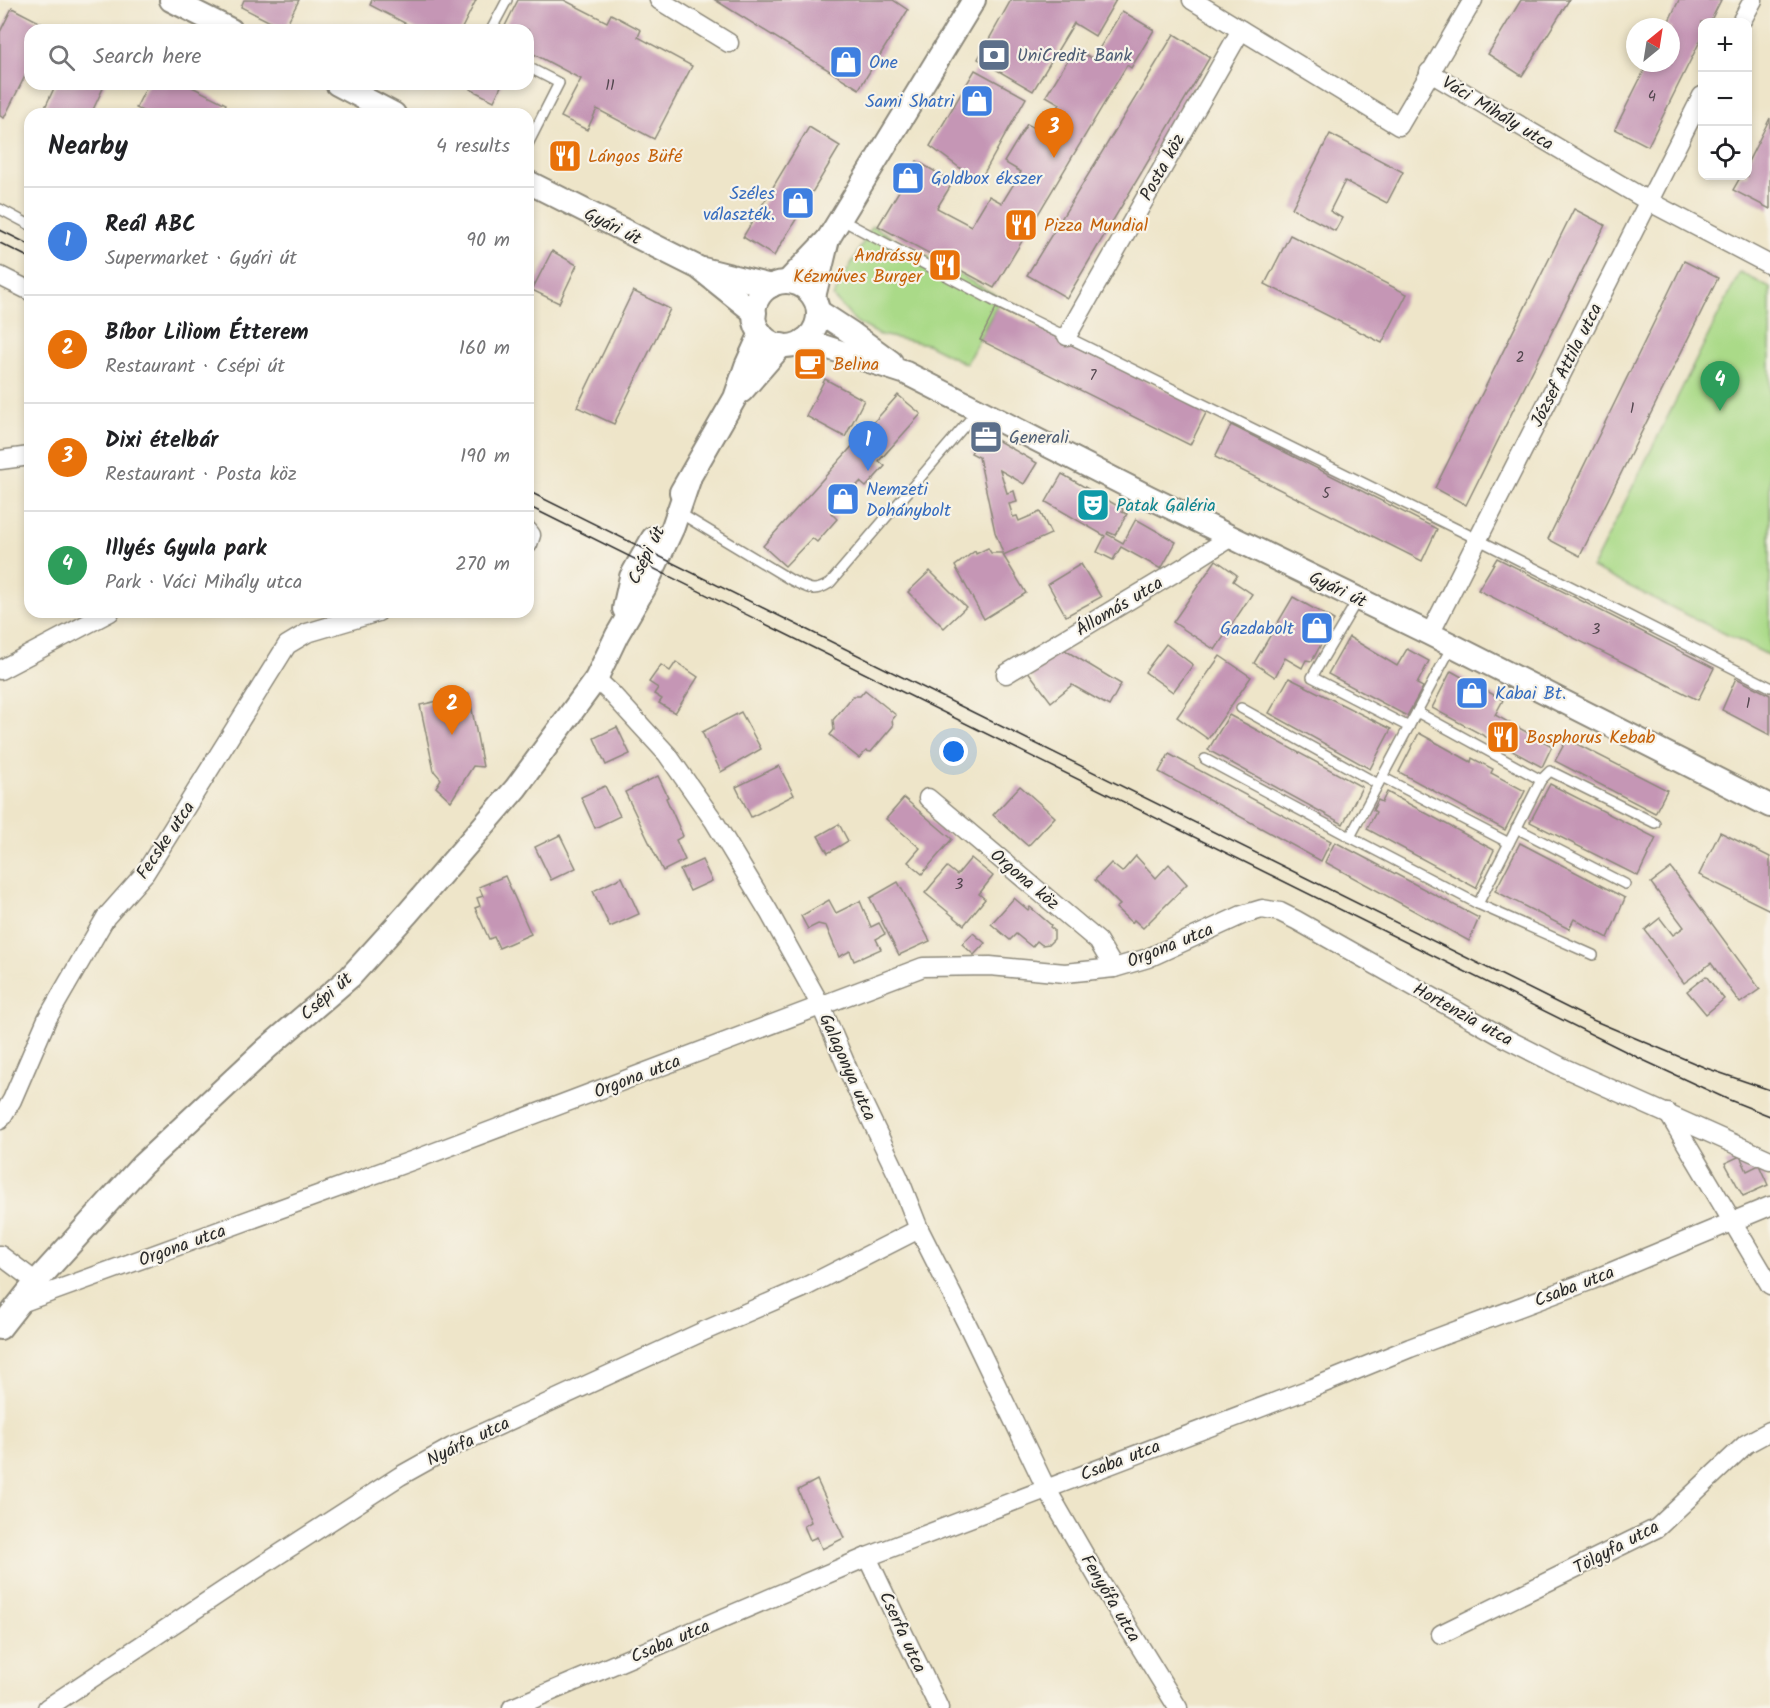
<!DOCTYPE html>
<meta charset="utf-8">
<style>
:root{--surface:#fff;--page:#f6f6f6;--text:#202124;--muted:#757577;--line:#e0e0e0;--accent:#c8321e}
body{margin:0;font-family:Kalam,sans-serif;background:var(--page);color:var(--text)}
.controls{position:absolute;right:18px;top:18px;display:grid;overflow:hidden;border-radius:12px;box-shadow:0 3px 9px #0003}
.controls button{width:54px;height:54px;display:grid;place-items:center;padding:0;border:0;border-bottom:2px solid var(--line);background:var(--surface);color:var(--text);font:30px sans-serif}
.compass{position:absolute;left:1626px;top:18px;width:54px;height:54px;border-radius:50%;background:var(--surface);box-shadow:0 3px 9px #0003;rotate:30deg}
.you{position:absolute;left:954px;top:752px;width:21px;height:21px;margin:-15px;border:4px solid #fff;border-radius:50%;background:#1a73e8;box-shadow:0 0 0 9px #1a73e833}
.badge{display:grid;place-items:center;width:39px;height:39px;border-radius:50%;background:var(--accent);color:#fff;font-size:20px;font-weight:700}
.pin{position:absolute;translate:-50% -50px;filter:drop-shadow(0 2px 3px #0008)}
.pin::after{content:'';position:absolute;top:32px;width:21px;height:18px;background:inherit;clip-path:polygon(0 0,100% 0,50% 100%)}
.list{margin:0;padding:0;list-style:none}
h2{display:flex;justify-content:space-between;align-items:center;height:78px;margin:0;padding:0 24px;font-size:26px}
h2 small{font-size:20px;font-weight:400;color:var(--muted)}
.list li{display:grid;grid-template-columns:39px 1fr auto;gap:18px;align-items:center;box-sizing:border-box;height:108px;padding:0 24px;border-top:2px solid var(--line)}
.list b{display:block;font-size:22px;white-space:nowrap}
.list p{margin:0;font-size:20px;white-space:nowrap;color:var(--muted)}
.list em{font-size:20px;font-style:normal;color:var(--muted)}
.icon{flex:none;width:33px;height:33px;fill:none;stroke:currentColor;stroke-width:2;stroke-linecap:round;stroke-linejoin:round}
.map{position:relative;flex:none;width:1770px;height:1708px;overflow:hidden}
.search{position:absolute;background:var(--surface);box-shadow:0 3px 9px #0003;left:24px;top:24px;width:510px;height:66px;display:flex;align-items:center;gap:15px;box-sizing:border-box;padding:0 21px;border-radius:18px;color:var(--muted);font-size:22px}
.panel{position:absolute;background:var(--surface);box-shadow:0 3px 9px #0003;left:24px;top:108px;width:510px;height:510px;border-radius:18px}
.map>svg:first-child{display:block}
.green{fill:#aada88;stroke:#6a825a;stroke-width:1.5}
.building{fill:#c596b5}
.lines{fill:none;stroke-linecap:round;stroke-linejoin:round}
.service-casing{stroke:#8c887a;stroke-width:12}
.minor-casing{stroke:#8c887a;stroke-width:21}
.tertiary-casing{stroke:#8c887a;stroke-width:26}
.service{stroke:#fff;stroke-width:9}
.minor{stroke:#fff;stroke-width:18}
.tertiary{stroke:#fff;stroke-width:22}
.tram{stroke:#2b2b2b;stroke-width:1.5}
.labels{text-anchor:middle;stroke-width:4.5;stroke-linejoin:round;paint-order:stroke}
.number-label{font-size:15px;fill:#52464e}
.service-label{font-size:18px;fill:#4e5e75;stroke:#f7f3e8;text-anchor:start}
.shop-label{font-size:18px;fill:#366cbe;stroke:#f7f3e8;text-anchor:start}
.street-label{font-size:18px;fill:#2b2b2b;stroke:#f7f3e8}
.food-label{font-size:18px;fill:#c56008;stroke:#f7f3e8;text-anchor:start}
.culture-label{font-size:18px;fill:#0d838f;stroke:#f7f3e8;text-anchor:start}
</style>
<div class="map">
<svg width="1770" height="1708" viewBox="0 0 1770 1708">
<rect width="100%" height="100%" fill="#f7f3e8"/>
<filter id="ink" filterUnits="userSpaceOnUse"><feTurbulence type="fractalNoise" baseFrequency=".0167" numOctaves="2"/><feDisplacementMap in="SourceGraphic" scale="12" xChannelSelector="R" yChannelSelector="G"/><feConvolveMatrix kernelMatrix="1 2 1 2 8 2 1 2 1" color-interpolation-filters="sRGB"/></filter>
<filter id="wash" filterUnits="userSpaceOnUse"><feTurbulence type="fractalNoise" baseFrequency=".008" numOctaves="4" result="noise"/><feDisplacementMap in="SourceGraphic" scale="24" xChannelSelector="R" yChannelSelector="G"/><feGaussianBlur stdDeviation="1.35" result="paint"/><feColorMatrix in="noise" values="0 0 0 0 0 0 0 0 0 0 0 0 0 0 0 0 0 1.4 0 .05"/><feComposite in="paint" operator="in"/></filter>
<g filter="url(#wash)">
<rect width="100%" height="100%" fill="#eee5c9"/>
<!-- green -->
<g class="green">
<polygon points="872,226 1001,298 966,364 927,344 880,335 856,322 833,297"/>
<polygon points="1740,272 1770,288 1770,656 1592,568"/>
</g>
<g id="blocks">
<!-- building -->
<g class="building">
<polygon points="244,0 299,0 284,29 241,7"/>
<polygon points="372,0 476,0 461,30 418,30 370,5"/>
<polygon points="518,0 564,0 607,22 611,14 641,30 638,37 692,66 654,139 597,109 587,130 561,117 581,79 528,51 528,30 503,30"/>
<polygon points="715,0 893,0 908,10 859,89"/>
<polygon points="1011,0 1116,0 1095,36 1074,23 1033,91 978,59"/>
<polygon points="1521,0 1569,0 1522,76 1488,54"/>
<polygon points="1679,0 1721,0 1710,22 1702,22 1702,37 1648,146 1615,129 1648,63 1671,63 1671,27 1666,27"/>
<polygon points="12,8 49,27 48,30 30,30 30,66 4,118 0,116 0,32"/>
<polygon points="1122,11 1154,30 1131,68 1127,65 994,288 878,226 917,161 953,182 937,208 971,226 989,196 1002,203 1021,172 1004,162 1027,124 1043,133 1060,104 1046,96 1075,48 1093,59"/>
<polygon points="1174,34 1210,57 1067,298 1027,275"/>
<polygon points="975,70 1026,98 979,182 930,146"/>
<polygon points="56,84 105,84 91,114 42,114"/>
<polygon points="148,84 186,84 226,104 221,114 149,114 136,108"/>
<polygon points="473,84 502,84 494,101 470,89"/>
<polygon points="1770,118 1770,209 1733,190 1741,176 1748,176 1748,162"/>
<polygon points="809,127 840,146 774,256 743,237"/>
<polygon points="1330,134 1403,172 1387,203 1345,181 1330,211 1342,218 1335,231 1292,208"/>
<polygon points="1574,209 1605,225 1466,505 1435,488"/>
<polygon points="1290,235 1407,294 1382,343 1265,284"/>
<polygon points="552,251 577,265 559,303 532,290"/>
<polygon points="1684,261 1718,278 1580,556 1548,539"/>
<polygon points="633,291 670,309 614,424 577,407"/>
<polygon points="996,308 1207,411 1190,445 980,340"/>
<polygon points="825,379 864,400 845,437 806,416"/>
<polygon points="898,395 921,414 879,461 885,466 866,487 860,482 831,513 837,519 817,542 812,538 785,566 763,546"/>
<polygon points="1231,425 1437,529 1422,561 1215,457"/>
<polygon points="983,432 1037,463 1024,484 1000,470 1007,493 1014,491 1017,502 1009,504 1013,517 1017,516 1019,521 1040,512 1051,534 1003,555 1026,593 984,619 955,566 975,551 976,554 988,548 991,553 1003,553 995,532 979,457 971,453"/>
<polygon points="1062,474 1123,509 1122,512 1127,514 1115,535 1108,532 1107,534 1123,543 1136,519 1176,542 1161,569 1121,547 1113,560 1097,552 1105,536 1046,502"/>
<polygon points="1497,558 1714,668 1698,700 1478,590"/>
<polygon points="1216,560 1237,575 1233,581 1252,594 1215,650 1173,622"/>
<polygon points="1081,564 1101,597 1066,616 1048,584"/>
<polygon points="930,571 966,607 944,628 908,592"/>
<polygon points="1293,597 1334,620 1312,661 1306,660 1302,668 1285,658 1275,677 1254,663"/>
<polygon points="1349,637 1397,666 1407,649 1429,661 1417,684 1423,687 1407,716 1328,674"/>
<polygon points="1166,644 1193,665 1173,692 1145,672"/>
<polygon points="1063,649 1121,684 1109,706 1072,685 1051,702 1027,670"/>
<polygon points="1220,656 1251,677 1208,739 1177,717"/>
<polygon points="676,662 698,677 675,713 659,703 662,699 654,694 658,688 649,682 661,665 670,671"/>
<polygon points="1451,671 1503,700 1495,715 1552,746 1542,767 1432,708"/>
<polygon points="1289,678 1391,729 1370,769 1269,713"/>
<polygon points="1736,678 1770,695 1770,735 1722,710"/>
<polygon points="865,690 896,715 892,720 893,726 871,752 866,751 859,758 830,735 834,730 833,720 853,696 860,696"/>
<polygon points="469,694 483,767 473,766 451,801 436,787 441,779 434,771 420,705"/>
<polygon points="741,712 761,749 721,772 702,732"/>
<polygon points="1229,715 1362,787 1343,824 1208,750"/>
<polygon points="617,727 630,754 606,765 594,738"/>
<polygon points="1419,733 1471,762 1472,758 1493,769 1491,773 1525,791 1505,830 1399,772"/>
<polygon points="1567,739 1667,790 1655,813 1555,761"/>
<polygon points="1169,754 1331,841 1321,861 1159,772"/>
<polygon points="779,766 794,795 751,817 736,787"/>
<polygon points="658,776 668,797 666,798 683,836 676,840 685,860 663,871 625,792"/>
<polygon points="1550,784 1656,838 1638,876 1530,822"/>
<polygon points="605,786 620,816 595,828 581,797"/>
<polygon points="1020,786 1055,817 1028,846 993,815"/>
<polygon points="1387,792 1494,850 1476,888 1367,829 1376,812 1373,810 1378,800 1382,802"/>
<polygon points="904,798 952,839 922,874 908,862 920,848 886,819"/>
<polygon points="839,824 848,841 828,853 818,836"/>
<polygon points="1720,832 1770,857 1770,910 1699,875"/>
<polygon points="560,835 576,868 551,880 535,847"/>
<polygon points="1335,842 1479,918 1469,941 1325,862"/>
<polygon points="1520,843 1625,898 1608,938 1574,919 1569,929 1495,891"/>
<polygon points="1136,856 1156,878 1169,864 1187,884 1143,928 1134,920 1132,923 1116,908 1120,905 1095,880 1111,863 1122,872"/>
<polygon points="971,858 993,876 979,894 985,899 964,925 925,893 947,867 957,875"/>
<polygon points="702,860 712,881 690,891 680,870"/>
<polygon points="1671,868 1760,989 1740,1003 1711,963 1684,983 1645,930 1660,918 1673,935 1684,927 1651,883"/>
<polygon points="505,876 531,934 499,948 494,937 489,939 475,908 480,906 477,898 483,896 479,887"/>
<polygon points="622,877 639,914 610,927 593,891"/>
<polygon points="898,882 930,941 899,955 870,898"/>
<polygon points="1014,898 1028,910 1030,907 1051,925 1050,927 1054,930 1054,939 1049,944 1042,945 1037,941 1032,947 1016,934 1010,940 991,924"/>
<polygon points="829,900 836,913 860,901 871,927 879,923 885,934 876,939 881,949 854,961 850,951 839,957 826,926 818,924 808,929 801,916"/>
<polygon points="973,933 985,943 974,955 962,944"/>
<polygon points="1706,976 1724,999 1706,1014 1687,991"/>
<polygon points="1740,1156 1747,1171 1759,1165 1768,1185 1743,1196 1725,1163"/>
<polygon points="817,1480 844,1538 822,1549 817,1537 810,1540 804,1526 811,1522 798,1490"/>
</g>
</g>
</g>
<g filter="url(#ink)">
<use href="#blocks" fill-opacity="0" stroke="#8c887a" stroke-width="1.5"/>
<g class="lines">
<!-- service casing -->
<g class="service-casing">
<g id="service">
<polyline points="491,30 507,0"/>
<polyline points="528,67 559,83 528,144"/>
<polyline points="0,209 30,225"/>
<polyline points="840,219 992,300 1479,540 1770,687"/>
<path d="M678,512l113,68c17,8 22,14 39,3l148,-173"/>
<polyline points="1358,599 1312,677 1409,727"/>
<polyline points="1241,708 1378,784"/>
<polyline points="1417,712 1541,780 1478,904"/>
<polyline points="1205,759 1350,837 1452,646"/>
<polyline points="1382,777 1509,843"/>
<polyline points="1541,780 1550,771 1655,823"/>
<polyline points="1516,828 1625,884"/>
<polyline points="1350,837 1478,904 1593,955"/>
</g>
</g>
<!-- minor casing -->
<g class="minor-casing">
<g id="minor">
<polyline points="659,0 729,43"/>
<polyline points="1192,0 1399,126 1473,0"/>
<polyline points="1741,22 1753,0"/>
<polyline points="1429,72 1648,201 1770,265"/>
<polyline points="0,276 30,291"/>
<polyline points="1067,336 1241,30"/>
<polyline points="0,460 30,456"/>
<polyline points="528,531 531,535 528,544"/>
<polyline points="1430,634 1702,96"/>
<polyline points="0,670 110,612"/>
<polyline points="1006,674 1184,567 1231,537"/>
<polyline points="596,679 612,694 667,754 714,821 769,912 821,1006 855,1086 899,1178 919,1229 969,1328 1046,1488 1099,1580 1178,1708"/>
<polyline points="928,798 1098,941 1114,968"/>
<polyline points="1668,1113 1770,1285"/>
<polyline points="0,1120 12,1100 47,1019 106,917 145,873 287,645 307,633 378,612"/>
<polyline points="0,1255 36,1282"/>
<polyline points="21,1303 414,1160 923,967 990,966 1065,973 1114,968 1148,958 1242,915 1262,909 1280,912 1296,920 1503,1037 1562,1067 1770,1160"/>
<polyline points="867,1557 939,1708"/>
<polyline points="1441,1634 1657,1528 1746,1444 1770,1431"/>
<polyline points="47,1708 244,1577 400,1476 452,1447 704,1331 803,1288 919,1229"/>
<polyline points="512,1708 867,1557 1312,1388 1410,1348 1592,1280 1770,1206"/>
</g>
</g>
<!-- tertiary casing -->
<g class="tertiary-casing">
<g id="tertiary">
<polyline points="171,0 231,30"/>
<polyline points="337,84 394,114"/>
<polyline points="528,182 699,268 755,313"/>
<polyline points="703,269 771,286"/>
<polyline points="787,282 828,239 974,0"/>
<circle cx="786" cy="314" r="32"/>
<polyline points="814,297 828,239"/>
<polyline points="818,311 850,332 891,362"/>
<polyline points="804,340 906,373 1149,497 1430,634 1770,806"/>
<polyline points="742,391 782,345"/>
<polyline points="681,492 735,398 746,366 761,333"/>
<polyline points="624,609 631,577 653,538"/>
<polyline points="0,1328 36,1282 142,1165 266,1049 350,977 408,913 516,788 596,679 617,635 645,587 673,527 689,480"/>
</g>
</g>
<!-- service -->
<use href="#service" class="service"/>
<!-- minor -->
<use href="#minor" class="minor"/>
<!-- tertiary -->
<use href="#tertiary" class="tertiary"/>
<!-- tram -->
<g class="tram">
<polyline points="0,230 30,245"/>
<polyline points="0,243 30,258"/>
<polyline points="528,491 1588,1018 1706,1068 1770,1090"/>
<polyline points="528,506 1645,1061 1727,1099 1770,1116"/>
</g>
</g>
</g>
<!-- icons -->
<defs>
<g id="bank-square" transform="scale(1.725)"><rect x="-9" y="-9" width="18" height="18" rx="4" fill="#5c6f8a" stroke="#f7f3e8"/><path d="M-6-4H6V4H-6ZM0-2.3a2.3 2.3 0 1 0 0 4.6a2.3 2.3 0 1 0 0-4.6Z" fill="#fff"/></g>
<g id="shop-square" transform="scale(1.725)"><rect x="-9" y="-9" width="18" height="18" rx="4" fill="#3f7fe0" stroke="#f7f3e8"/><path d="M-5-2.5h2.3a2.7 3.5 0 0 1 5.4 0H5L5.5 6h-11ZM-1.5-2.5h3a1.5 2.3 0 0 0-3 0Z" fill="#fff"/></g>
<g id="restaurant-square" transform="scale(1.725)"><rect x="-9" y="-9" width="18" height="18" rx="4" fill="#e8710a" stroke="#f7f3e8"/><path d="M-5-6h1v4h1v-4h1v4h1v-4h1v5L-1.5 .5V6h-2V.5L-5-1ZM5-6V6H3V1.5H1.5Q1.5-4 5-6Z" fill="#fff"/></g>
<g id="cafe-square" transform="scale(1.725)"><rect x="-9" y="-9" width="18" height="18" rx="4" fill="#e8710a" stroke="#f7f3e8"/><path d="M-5.5-4.5H6V0H3Q3 3.5 0 3.5H-2.5Q-5.5 3.5-5.5 0ZM3-3.2v2h1.7v-2ZM-6 4.5H4V6H-6Z" fill="#fff"/></g>
<g id="office-square" transform="scale(1.725)"><rect x="-9" y="-9" width="18" height="18" rx="4" fill="#5c6f8a" stroke="#f7f3e8"/><path d="M-6-3h4V-5.5h4V-3h4V5H-6ZM-1-4.5V-3h2v-1.5ZM-6 0V1H6V0Z" fill="#fff"/></g>
<g id="theatre-square" transform="scale(1.725)"><rect x="-9" y="-9" width="18" height="18" rx="4" fill="#0f9aa8" stroke="#f7f3e8"/><path d="M-5-5.5Q0-4 5-5.5V0Q5 5 0 6Q-5 5-5 0ZM-3.3-2.5H-1v1.5H-3.3ZM1-2.5H3.3v1.5H1ZM-2.8 1Q0 5.5 2.8 1Z" fill="#fff"/></g>
</defs>
<g fill-rule="evenodd">
<use href="#bank-square" x="994" y="55"/>
<use href="#shop-square" x="846" y="62"/>
<use href="#shop-square" x="977" y="101"/>
<use href="#restaurant-square" x="565" y="156"/>
<use href="#shop-square" x="908" y="178"/>
<use href="#shop-square" x="798" y="203"/>
<use href="#restaurant-square" x="1021" y="225"/>
<use href="#restaurant-square" x="945" y="265"/>
<use href="#cafe-square" x="810" y="364"/>
<use href="#office-square" x="986" y="437"/>
<use href="#shop-square" x="843" y="499"/>
<use href="#theatre-square" x="1093" y="505"/>
<use href="#shop-square" x="1317" y="628"/>
<use href="#shop-square" x="1472" y="693"/>
<use href="#restaurant-square" x="1503" y="737"/>
</g>
<g class="labels">
<!-- number labels -->
<g class="number-label">
<text x="610" y="90">11</text>
<text x="1652" y="101">4</text>
<text x="1520" y="362">2</text>
<text x="1093" y="380">7</text>
<text x="1632" y="413">1</text>
<text x="1326" y="498">5</text>
<text x="1596" y="634">3</text>
<text x="1748" y="708">1</text>
<text x="959" y="889">3</text>
</g>
<!-- service labels -->
<g class="service-label">
<text x="1017" y="61">UniCredit Bank</text>
<text x="1009" y="443">Generali</text>
</g>
<!-- shop labels -->
<g class="shop-label">
<text x="869" y="68">One</text>
<text x="954" y="107" text-anchor="end">Sami Shatri</text>
<text x="931" y="184">Goldbox ékszer</text>
<text x="775" y="199" text-anchor="end">Széles<tspan x="775" dy="21">választék.</tspan></text>
<text x="866" y="495">Nemzeti<tspan x="866" dy="21">Dohánybolt</tspan></text>
<text x="1294" y="634" text-anchor="end">Gazdabolt</text>
<text x="1495" y="699">Kabai Bt.</text>
</g>
<!-- street labels -->
<g class="street-label">
<text transform="translate(1498 113) rotate(31)" y="6">Váci Mihály utca</text>
<text transform="translate(1162 167) rotate(-61)" y="6">Posta köz</text>
<text transform="translate(613 226) rotate(27)" y="6">Gyári út</text>
<text transform="translate(1566 365) rotate(-63)" y="6">József Attila utca</text>
<text transform="translate(646 555) rotate(-64)" y="6">Csépi út</text>
<text transform="translate(1338 589) rotate(26)" y="6">Gyári út</text>
<text transform="translate(1119 606) rotate(-31)" y="6">Állomás utca</text>
<text transform="translate(165 840) rotate(-56)" y="6">Fecske utca</text>
<text transform="translate(1025 879) rotate(40)" y="6">Orgona köz</text>
<text transform="translate(1170 945) rotate(-22)" y="6">Orgona utca</text>
<text transform="translate(326 996) rotate(-41)" y="6">Csépi út</text>
<text transform="translate(1463 1014) rotate(29)" y="6">Hortenzia utca</text>
<text transform="translate(848 1067) rotate(66)" y="6">Galagonya utca</text>
<text transform="translate(637 1076) rotate(-21)" y="6">Orgona utca</text>
<text transform="translate(182 1245) rotate(-20)" y="6">Orgona utca</text>
<text transform="translate(1574 1286) rotate(-21)" y="6">Csaba utca</text>
<text transform="translate(468 1441) rotate(-26)" y="6">Nyárfa utca</text>
<text transform="translate(1120 1460) rotate(-21)" y="6">Csaba utca</text>
<text transform="translate(1616 1547) rotate(-28)" y="6">Tölgyfa utca</text>
<text transform="translate(1111 1598) rotate(59)" y="6">Fenyőfa utca</text>
<text transform="translate(903 1632) rotate(65)" y="6">Cserfa utca</text>
<text transform="translate(670 1641) rotate(-23)" y="6">Csaba utca</text>
</g>
<!-- food labels -->
<g class="food-label">
<text x="588" y="162">Lángos Büfé</text>
<text x="1044" y="231">Pizza Mundial</text>
<text x="922" y="261" text-anchor="end">Andrássy<tspan x="922" dy="21">Kézműves Burger</tspan></text>
<text x="833" y="370">Belina</text>
<text x="1526" y="743">Bosphorus Kebab</text>
</g>
<!-- culture labels -->
<g class="culture-label">
<text x="1116" y="511">Patak Galéria</text>
</g>
</g>
</svg>
<div class="controls">
<button>+</button>
<button>−</button>
<button><svg class="icon" aria-label="locate" viewBox="0 0 24 24"><circle cx="12" cy="12" r="6"/><path d="M12 2v4M12 18v4M2 12h4M18 12h4"/></svg></button>
</div>
<svg class="compass" viewBox="-18 -18 36 36"><path d="M0-13l5 13h-10z" fill="#e53935"/><path d="M0 13l5-13h-10z" fill="#757577"/></svg>
<div class="you"></div>
<div class="pin badge" style="left:868px;top:471px;background:#3f7fe0">1</div>
<div class="pin badge" style="left:452px;top:735px;background:#e8710a">2</div>
<div class="pin badge" style="left:1054px;top:158px;background:#e8710a">3</div>
<div class="pin badge" style="left:1720px;top:411px;background:#2e9e5b">4</div>
<div class="search"><svg class="icon" aria-label="search" viewBox="0 0 24 24"><circle cx="10" cy="10" r="6"/><path d="M15 15l6 6"/></svg>Search here</div>
<section class="panel">
<h2>Nearby<small>4 results</small></h2>
<ul class="list">
<li><span class="badge" style="background:#3f7fe0">1</span><div><b>Reál ABC</b><p>Supermarket · Gyári út</p></div><em>90 m</em></li>
<li><span class="badge" style="background:#e8710a">2</span><div><b>Bíbor Liliom Étterem</b><p>Restaurant · Csépi út</p></div><em>160 m</em></li>
<li><span class="badge" style="background:#e8710a">3</span><div><b>Dixi ételbár</b><p>Restaurant · Posta köz</p></div><em>190 m</em></li>
<li><span class="badge" style="background:#2e9e5b">4</span><div><b>Illyés Gyula park</b><p>Park · Váci Mihály utca</p></div><em>270 m</em></li>
</ul>
</section>
</div>
